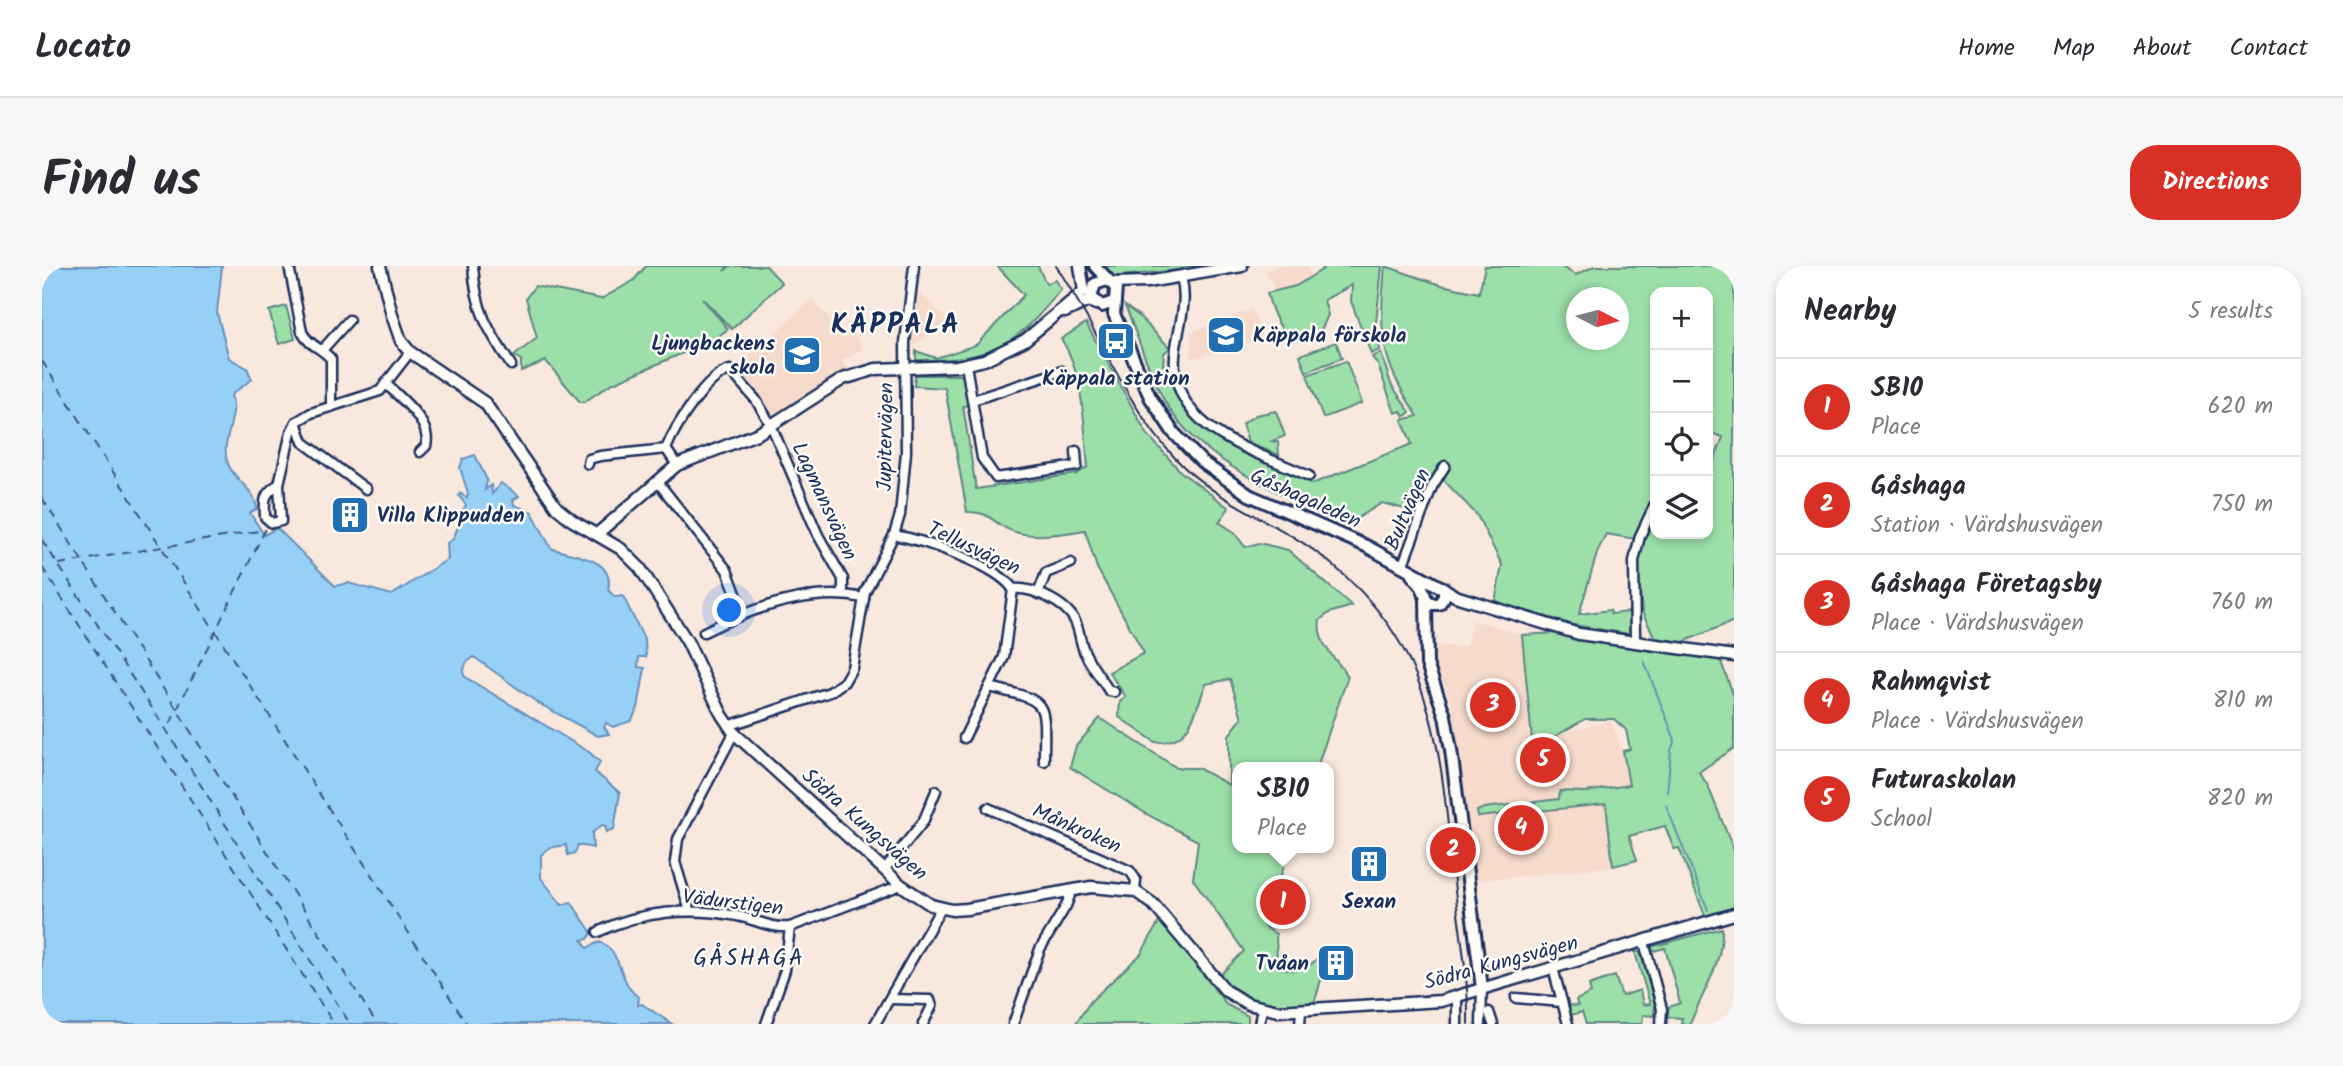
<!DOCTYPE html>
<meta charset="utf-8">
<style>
:root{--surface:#fff;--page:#f7f7f7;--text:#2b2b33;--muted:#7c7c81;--line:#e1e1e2;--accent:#d93025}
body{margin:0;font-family:Kalam,sans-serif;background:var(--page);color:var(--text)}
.controls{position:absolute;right:21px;top:21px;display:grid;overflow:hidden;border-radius:14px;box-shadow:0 4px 10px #0003}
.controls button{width:63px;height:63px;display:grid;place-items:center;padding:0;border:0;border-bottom:2px solid var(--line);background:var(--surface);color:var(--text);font:35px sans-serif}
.compass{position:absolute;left:1524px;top:21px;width:63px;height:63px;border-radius:50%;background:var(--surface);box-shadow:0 4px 10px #0003;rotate:96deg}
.you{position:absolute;left:688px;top:345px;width:24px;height:24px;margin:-18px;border:5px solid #fff;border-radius:50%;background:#1a73e8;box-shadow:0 0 0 10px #1a73e833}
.badge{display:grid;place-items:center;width:46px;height:46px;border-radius:50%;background:var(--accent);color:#fff;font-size:23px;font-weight:700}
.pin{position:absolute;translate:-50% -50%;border:4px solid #fff;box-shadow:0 2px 7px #0006}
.popup{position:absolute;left:1190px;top:496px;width:102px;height:91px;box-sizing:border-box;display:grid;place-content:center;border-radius:14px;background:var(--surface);filter:drop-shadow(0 2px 5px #0005);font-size:23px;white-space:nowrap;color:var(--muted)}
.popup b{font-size:26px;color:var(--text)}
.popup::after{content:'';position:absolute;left:50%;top:100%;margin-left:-14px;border:14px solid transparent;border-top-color:var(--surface)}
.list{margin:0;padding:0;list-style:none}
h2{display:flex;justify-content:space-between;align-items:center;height:91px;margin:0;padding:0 28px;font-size:30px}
h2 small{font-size:23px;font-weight:400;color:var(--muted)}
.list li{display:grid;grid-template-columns:46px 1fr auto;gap:21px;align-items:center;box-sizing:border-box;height:98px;padding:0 28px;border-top:2px solid var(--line)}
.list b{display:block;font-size:26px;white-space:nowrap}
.list p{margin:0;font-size:23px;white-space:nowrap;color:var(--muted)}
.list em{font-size:23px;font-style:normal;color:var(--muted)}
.icon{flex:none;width:38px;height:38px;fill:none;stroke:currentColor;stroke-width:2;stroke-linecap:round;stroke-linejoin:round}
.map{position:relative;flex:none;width:1692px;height:758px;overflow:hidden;border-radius:28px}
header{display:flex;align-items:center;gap:42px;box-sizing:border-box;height:98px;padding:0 35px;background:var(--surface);border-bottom:2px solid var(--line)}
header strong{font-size:33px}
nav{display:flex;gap:38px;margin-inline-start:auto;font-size:24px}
.intro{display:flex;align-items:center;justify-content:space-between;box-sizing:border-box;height:168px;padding:0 42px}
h1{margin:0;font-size:49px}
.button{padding:18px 32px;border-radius:28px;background:var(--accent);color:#fff;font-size:24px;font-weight:700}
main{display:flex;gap:42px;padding:0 42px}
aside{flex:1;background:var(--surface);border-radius:28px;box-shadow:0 4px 10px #0003}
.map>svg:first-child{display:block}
.built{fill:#f6dacb}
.green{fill:#9cdfa9;stroke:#5c8784;stroke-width:2;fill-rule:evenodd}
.water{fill:#97d0f7;stroke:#6590ba;stroke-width:2}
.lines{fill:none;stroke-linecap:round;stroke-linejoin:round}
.stream{stroke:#6590ba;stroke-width:2}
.ferry{stroke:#3a5784;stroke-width:2;stroke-dasharray:9 7;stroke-linecap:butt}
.minor-casing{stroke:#1b2f5e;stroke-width:13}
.tertiary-casing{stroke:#1b2f5e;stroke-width:15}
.secondary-casing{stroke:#1b2f5e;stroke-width:16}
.minor{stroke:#fdfcf7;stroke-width:8}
.tertiary{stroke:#fdfcf7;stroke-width:10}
.secondary{stroke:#fdfcf7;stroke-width:10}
.tram{stroke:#1b2f5e;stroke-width:2}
.labels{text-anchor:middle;stroke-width:5;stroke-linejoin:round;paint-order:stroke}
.poi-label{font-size:21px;font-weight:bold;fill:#1b2f5e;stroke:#fdfcf7;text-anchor:start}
.street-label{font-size:21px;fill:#1b2f5e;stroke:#fdfcf7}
.neighbourhood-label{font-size:23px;letter-spacing:2px;fill:#1b2f5e;stroke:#fdfcf7}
.district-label{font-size:28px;font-weight:bold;letter-spacing:2px;fill:#1b2f5e;stroke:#fdfcf7}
</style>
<header>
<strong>Locato</strong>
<nav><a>Home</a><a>Map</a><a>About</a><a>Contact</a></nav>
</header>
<div class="intro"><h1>Find us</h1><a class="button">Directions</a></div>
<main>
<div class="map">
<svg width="1692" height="758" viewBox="0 0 1692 758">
<rect width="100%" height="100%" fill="#f9e8dd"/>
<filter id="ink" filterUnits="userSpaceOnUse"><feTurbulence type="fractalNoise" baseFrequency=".0143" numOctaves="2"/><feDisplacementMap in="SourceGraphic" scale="14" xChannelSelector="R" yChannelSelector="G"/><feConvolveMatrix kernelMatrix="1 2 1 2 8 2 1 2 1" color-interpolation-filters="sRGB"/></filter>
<g filter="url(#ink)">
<!-- built -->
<g class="built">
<polygon points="1236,0 1265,0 1272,16 1238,35 1224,5"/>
<polygon points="873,23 909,57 870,80"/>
<polygon points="770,33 798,64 812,68 821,82 800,95 808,106 792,111 731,152 696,101"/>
<polygon points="1210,43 1220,72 1149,93 1150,66"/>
<polygon points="1431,354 1480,369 1490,474 1569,455 1589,505 1601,522 1564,538 1571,600 1433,615 1410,436 1394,402 1391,379 1424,381"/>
</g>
<!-- green -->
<g class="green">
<polygon points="604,0 686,0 682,5 688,0 724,0 740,17 690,63 660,32 686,63 669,75 569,118 542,136 538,136 504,95 479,105 479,94 472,90 495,72 484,32 493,20 559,33 591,15"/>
<path d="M955,0h41l8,18 9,-4 6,9c-45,57 -71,73 -145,71v-9l20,7 40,-13 48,-50z"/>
<polygon points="1063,0 1171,0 1078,10 1072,10"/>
<path d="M1279,0h61l-6,57 4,27 -9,4 -20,-53 1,-16 -28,15 4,15 -11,24c-32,10 -43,-20 -50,-46l29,-7 27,-17z"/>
<path d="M1343,0l56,19 38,8 6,-27h75l16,9 18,-9h140v355l-51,21 -28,-4 -13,-26 -4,-41 -7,-11 5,-21 -30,-5 -8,16 -19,64 31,-4 1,4 17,-2 4,4 -3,18 -55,-9 -79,-23 7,-37 -25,-50 -41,-43 -20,40 -34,-9 -34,21c-59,-26 -147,-61 -181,-119 -18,-30 -28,-67 -42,-99l14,10 31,32 -6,5 -1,12 8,4c13,84 87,74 141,115l100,-40 -10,-24 16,-4c-39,-55 -39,-85 -33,-150zM1613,26h53v140l15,5 -10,26 -5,-1v72h-53zM1534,32h42v42h-42z"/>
<polygon points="244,40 253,73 237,78 227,45"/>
<path d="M1044,57l61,111 34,38 48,36 -10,14 15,10 11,15 14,-4 29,7 64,56 -23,7 -9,7c-4,24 16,38 28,56l-31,91h-79v81h52l-26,78 12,8 1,33c35,9 27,-2 53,-18l-16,55c-38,5 -70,2 -95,-28l25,-25 -51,-72 5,-38 -48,-25 -80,-49 6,-21 24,-28 77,50h21l31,17v-50l13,-17 -12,-39 -24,5c-12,28 -14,61 -51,58l-36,-25 1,-15 6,-5 -17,-25 35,-19 -47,-85 -12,-38c-24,4 -61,11 -83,-4 -16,-10 -13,-13 -35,-14l-22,-124 -31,-2 1,-11h48l6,30 -6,1 13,83 101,-15 11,-7c-4,-40 -4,-94 -27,-128z"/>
<polygon points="1294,76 1300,92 1264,106 1258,89"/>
<polygon points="1339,87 1349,118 1368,146 1362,151 1359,145 1353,147 1336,99 1330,91"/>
<polygon points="1304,95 1320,137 1281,152 1265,109"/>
<polygon points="1234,145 1243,170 1230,175 1236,176 1237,189 1206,176 1200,158 1214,149"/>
<polygon points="1515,367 1678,393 1692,431 1692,482 1657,506 1666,520 1692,585 1692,646 1664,652 1637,582 1632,583 1623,560 1587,570 1595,594 1571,600 1564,538 1436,551 1435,545 1442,542 1517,533 1518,525 1544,526 1587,519 1581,485 1588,483 1584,464 1572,453 1543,453 1510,472 1499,476 1490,474 1480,369"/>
<polygon points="1118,654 1185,739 1206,750 1206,758 1033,758 1049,735 1099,688"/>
<path d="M1680,662c1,36 -19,63 -32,96h-9l1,-6 -15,-1 2,-10 11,-4 -15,-55 -12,3 -2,-4z"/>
<polygon points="1593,686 1598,686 1613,739 1612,750 1601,749 1600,758 1544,758 1540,746 1529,749 1524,739 1536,740 1534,734 1549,727 1547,719 1573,710 1580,730 1598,724 1601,739 1608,738"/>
</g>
<!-- water -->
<path class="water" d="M0,0h180l-5,47 12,45 18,10 5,11 -21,16c9,21 -12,46 -3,69 8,19 27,24 29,45l-7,4 14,22 13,-7 58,58 13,-3 44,12 56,-36 -1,-16 6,-4 7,-17 -2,-3 8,-14 -7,-9 1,-3 7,5 1,-5 -8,-25 3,-9 12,-4 12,25 -2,10 6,-5 1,9 9,-11 18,13 -6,4 1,5 18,7 19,36c19,8 65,8 57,42l7,7 8,-1 22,45 1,16h-7l-1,10 7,1 -7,40 -7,13 -18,6 -7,-4 -2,4 5,7 -11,2 -60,-33 -64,-46 -8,6 -3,10 2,4 124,75 11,10 -5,10 25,21 -6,36 -8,3v-6l-4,-1 -10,8 1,15 -15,-3 -3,8 -7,2 -2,-10 -17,3 -8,7v23l21,27 9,-3 21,31 -4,6 -6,1 5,8 12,-6c24,8 20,44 40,55l-1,8 4,-1 30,20h-616l-14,-9z"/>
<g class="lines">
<!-- stream -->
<g class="stream">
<polyline points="1602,395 1633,474 1629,484 1625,527"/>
<polyline points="1624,539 1666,644"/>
</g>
<!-- ferry -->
<g class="ferry">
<polyline points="0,95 425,758"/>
<polyline points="0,232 335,758"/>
<polyline points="0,274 125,465 308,758"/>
<polyline points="17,298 223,264 125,464"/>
<polyline points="0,301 292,758"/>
</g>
<!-- minor casing -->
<g class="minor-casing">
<g id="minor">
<path d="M247,0l13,66c7,14 19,15 29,27v48"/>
<path d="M431,0c3,45 14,62 38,99"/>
<path d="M1139,11c8,27 -4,52 -6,79 -6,74 81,95 134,120"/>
<polyline points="281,83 307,54"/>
<polyline points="924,99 940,192 954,212 1035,200 1034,185"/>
<path d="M345,119c16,15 45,38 39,61l-6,6"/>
<polyline points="931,134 1020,105"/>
<polyline points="254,156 261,176 324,223"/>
<polyline points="546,198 547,193 558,190 624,183"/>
<path d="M635,199l-11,-16c9,-22 40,-73 64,-79l26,30 15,25 47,110 25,44v15"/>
<polyline points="615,215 685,304 702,348"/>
<path d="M237,218l2,37 -9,2 -7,-6c-1,-18 -1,-24 14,-33l12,-52 5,-10 15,-9 69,-22 30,-39"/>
<path d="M852,269c29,5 103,30 119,54 20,-2 53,14 62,32 5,10 5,22 10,32 6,13 16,25 24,38l5,1"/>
<polyline points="1360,301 1390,221 1403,200"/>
<polyline points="996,328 1004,307 1029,297"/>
<path d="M662,366c48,-24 106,-45 160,-34"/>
<polyline points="1593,374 1592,295 1598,270 1613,238"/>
<path d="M947,421c62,15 55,12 55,74"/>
<polyline points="686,460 788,426 802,416 810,402 823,326 852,269 858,249 864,186 863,76 872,0"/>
<polyline points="922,472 962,391 971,323"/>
<polyline points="946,542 1088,605 1094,614 1093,625"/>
<polyline points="842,604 881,556 894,525"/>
<polyline points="648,645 633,596 636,573 692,467"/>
<path d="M556,666c41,-21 94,-25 139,-16 18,3 34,13 53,11l111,-42"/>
<polyline points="1602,676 1620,743 1619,758"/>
<polyline points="1511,702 1526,758"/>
<polyline points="1415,731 1415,758"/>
<polyline points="1474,732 1520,736"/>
<polyline points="848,733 888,734 890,740 881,758"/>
<polyline points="1447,746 1451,758"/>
<polyline points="724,758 743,704 748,661"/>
<polyline points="833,758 899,642"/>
<polyline points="971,758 998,683 1024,640 1030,624"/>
<polyline points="1217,758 1220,743"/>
<polyline points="1258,758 1259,745"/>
<polyline points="1439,758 1440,722"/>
</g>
</g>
<!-- tertiary casing -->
<g class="tertiary-casing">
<g id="tertiary">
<polyline points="338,0 350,49 359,75 368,86 443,137 515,242 531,255 579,283 598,302 645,375 680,449 692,467 859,619 889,639 910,644 925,643 1049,621 1093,625 1111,638 1184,725 1206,738 1236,745 1399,735 1692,648"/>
<polyline points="1070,17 1105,16 1200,0"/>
<polyline points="1023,46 1046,35 1054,38"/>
<polyline points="555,268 635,199 717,167 801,113 834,103 915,100 942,94 983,74 1042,25 1038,0"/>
<polyline points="1400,321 1413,330 1537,368 1692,390"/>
</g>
</g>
<!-- secondary casing -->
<g class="secondary-casing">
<g id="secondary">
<polyline points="1053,0 1074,22 1072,48 1108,131 1131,166 1160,196 1207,229 1324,280 1402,323 1402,331 1397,338 1389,338 1384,333"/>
<polyline points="1065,14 1053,18 1049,31 1060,40 1072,36"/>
<polyline points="1370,309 1380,321 1384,333 1385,398 1403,450 1409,484 1440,722"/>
</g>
</g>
<!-- minor -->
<use href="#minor" class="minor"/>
<!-- tertiary -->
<use href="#tertiary" class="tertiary"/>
<!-- secondary -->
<use href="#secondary" class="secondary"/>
<!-- tram -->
<path class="tram" d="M1014,0c43,63 67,137 120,193 44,47 105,63 153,103 109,88 111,191 125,320 5,46 15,95 14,142"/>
</g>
</g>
<!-- icons -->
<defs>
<g id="school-square" transform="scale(2.0125)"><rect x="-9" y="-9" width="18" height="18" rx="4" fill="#1f6fb2" stroke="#fdfcf7"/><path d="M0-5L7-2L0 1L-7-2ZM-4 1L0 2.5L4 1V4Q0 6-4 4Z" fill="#fff"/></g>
<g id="bus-square" transform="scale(2.0125)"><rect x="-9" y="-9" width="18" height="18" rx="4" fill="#1f6fb2" stroke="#fdfcf7"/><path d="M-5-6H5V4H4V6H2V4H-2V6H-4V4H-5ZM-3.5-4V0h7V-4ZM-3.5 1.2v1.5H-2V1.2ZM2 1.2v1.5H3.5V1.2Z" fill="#fff"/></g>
<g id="building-square" transform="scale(2.0125)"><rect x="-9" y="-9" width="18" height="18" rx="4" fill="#1f6fb2" stroke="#fdfcf7"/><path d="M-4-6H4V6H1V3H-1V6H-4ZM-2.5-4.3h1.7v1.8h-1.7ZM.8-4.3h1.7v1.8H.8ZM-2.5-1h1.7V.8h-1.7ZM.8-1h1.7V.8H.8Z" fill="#fff"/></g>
</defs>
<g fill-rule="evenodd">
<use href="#school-square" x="1184" y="69"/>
<use href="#bus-square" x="1074" y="75"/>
<use href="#school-square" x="760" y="89"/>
<use href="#building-square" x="308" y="249"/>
<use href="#building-square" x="1327" y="598"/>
<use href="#building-square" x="1294" y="697"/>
</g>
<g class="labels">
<!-- poi labels -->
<g class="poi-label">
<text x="1211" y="76">Käppala förskola</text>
<text x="733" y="84" text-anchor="end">Ljungbackens<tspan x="733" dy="24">skola</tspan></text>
<text x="1074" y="119" text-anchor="middle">Käppala station</text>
<text x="335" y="256">Villa Klippudden</text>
<text x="1327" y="642" text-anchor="middle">Sexan</text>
<text x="1267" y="704" text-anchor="end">Tvåan</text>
</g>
<!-- street labels -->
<g class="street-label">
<text transform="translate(843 171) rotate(-89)" y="7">Jupitervägen</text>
<text transform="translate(1264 232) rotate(24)" y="7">Gåshagaleden</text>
<text transform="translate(783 235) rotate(65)" y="7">Lagmansvägen</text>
<text transform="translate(1365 243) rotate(-67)" y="7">Bultvägen</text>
<text transform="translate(932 282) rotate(25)" y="7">Tellusvägen</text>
<text transform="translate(823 558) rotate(41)" y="7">Södra Kungsvägen</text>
<text transform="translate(1035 562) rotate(24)" y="7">Månkroken</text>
<text transform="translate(691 636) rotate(7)" y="7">Vädurstigen</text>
<text transform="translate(1459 696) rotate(-15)" y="7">Södra Kungsvägen</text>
</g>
<!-- neighbourhood labels -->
<g class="neighbourhood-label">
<text x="707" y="699">GÅSHAGA</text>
</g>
<!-- district labels -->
<g class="district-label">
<text x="854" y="67">KÄPPALA</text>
</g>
</g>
</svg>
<div class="controls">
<button>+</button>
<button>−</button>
<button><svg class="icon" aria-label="locate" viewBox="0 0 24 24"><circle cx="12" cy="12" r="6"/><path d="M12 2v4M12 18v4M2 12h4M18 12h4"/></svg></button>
<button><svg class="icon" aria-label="layers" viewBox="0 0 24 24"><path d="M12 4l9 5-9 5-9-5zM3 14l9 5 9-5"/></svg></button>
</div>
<svg class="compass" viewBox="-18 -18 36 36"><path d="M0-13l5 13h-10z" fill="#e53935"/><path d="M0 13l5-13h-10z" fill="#7c7c81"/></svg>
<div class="you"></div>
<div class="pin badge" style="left:1241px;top:636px">1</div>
<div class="popup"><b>SB10</b>Place</div>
<div class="pin badge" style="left:1411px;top:584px">2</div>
<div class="pin badge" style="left:1451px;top:439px">3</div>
<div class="pin badge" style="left:1479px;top:562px">4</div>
<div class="pin badge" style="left:1501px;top:494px">5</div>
</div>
<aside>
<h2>Nearby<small>5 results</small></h2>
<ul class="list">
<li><span class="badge">1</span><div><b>SB10</b><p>Place</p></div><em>620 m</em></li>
<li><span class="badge">2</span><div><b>Gåshaga</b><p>Station · Värdshusvägen</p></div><em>750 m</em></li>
<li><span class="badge">3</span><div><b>Gåshaga Företagsby</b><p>Place · Värdshusvägen</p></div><em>760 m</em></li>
<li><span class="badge">4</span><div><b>Rahmqvist</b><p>Place · Värdshusvägen</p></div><em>810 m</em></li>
<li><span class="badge">5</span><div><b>Futuraskolan</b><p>School</p></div><em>820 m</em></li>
</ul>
</aside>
</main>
